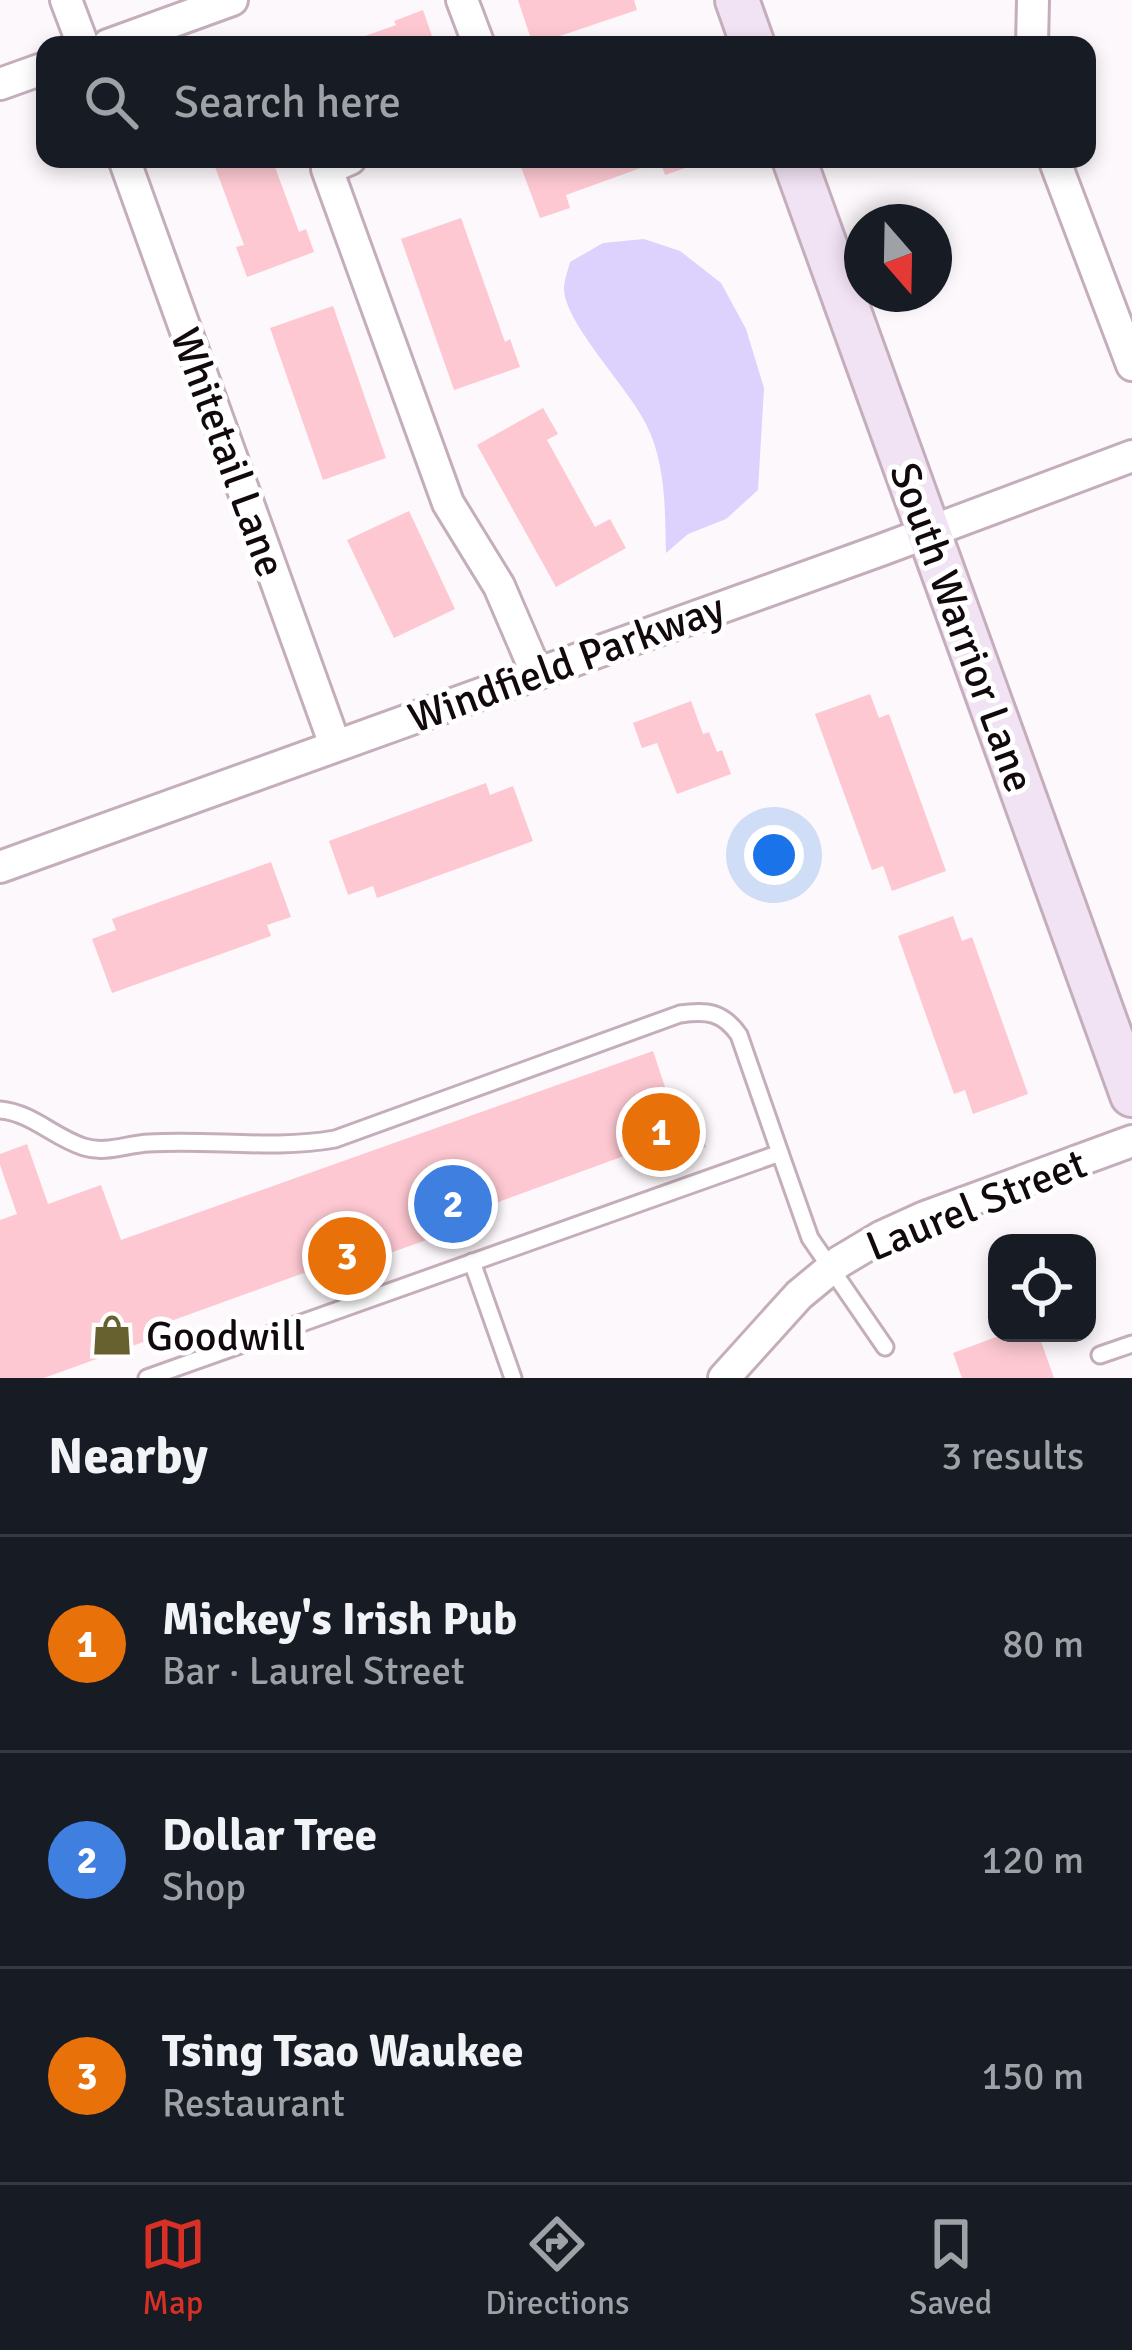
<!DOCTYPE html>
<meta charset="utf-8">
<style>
:root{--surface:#171b24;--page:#20242c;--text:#f1f3f6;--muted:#9ea1a6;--line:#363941;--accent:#d93025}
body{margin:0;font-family:Signika,sans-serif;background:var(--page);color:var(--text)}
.controls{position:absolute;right:36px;bottom:36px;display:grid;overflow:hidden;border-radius:24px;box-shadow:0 6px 18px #0003}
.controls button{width:108px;height:108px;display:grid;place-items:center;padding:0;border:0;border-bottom:3px solid var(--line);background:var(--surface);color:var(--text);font:60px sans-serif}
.compass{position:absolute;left:844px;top:204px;width:108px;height:108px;border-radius:50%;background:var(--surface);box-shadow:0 6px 18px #0003;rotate:160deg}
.you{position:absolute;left:774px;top:855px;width:42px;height:42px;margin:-30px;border:9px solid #fff;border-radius:50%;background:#1a73e8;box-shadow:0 0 0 18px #1a73e833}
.badge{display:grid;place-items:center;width:78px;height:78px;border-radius:50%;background:var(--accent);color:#fff;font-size:39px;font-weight:700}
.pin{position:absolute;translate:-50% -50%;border:6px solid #fff;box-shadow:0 3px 12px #0006}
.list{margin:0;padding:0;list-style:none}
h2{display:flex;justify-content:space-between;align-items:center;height:156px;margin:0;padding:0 48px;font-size:51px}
h2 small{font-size:39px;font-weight:400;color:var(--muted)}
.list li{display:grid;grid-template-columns:78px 1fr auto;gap:36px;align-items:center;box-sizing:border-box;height:216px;padding:0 48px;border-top:3px solid var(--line)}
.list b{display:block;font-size:45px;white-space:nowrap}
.list p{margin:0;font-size:39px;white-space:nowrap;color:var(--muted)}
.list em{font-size:39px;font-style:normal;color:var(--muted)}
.icon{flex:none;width:66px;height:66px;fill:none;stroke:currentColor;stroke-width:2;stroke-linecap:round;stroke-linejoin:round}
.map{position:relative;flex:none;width:1132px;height:1378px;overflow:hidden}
.search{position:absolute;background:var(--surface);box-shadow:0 6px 18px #0003;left:36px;right:36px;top:36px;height:132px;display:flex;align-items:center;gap:30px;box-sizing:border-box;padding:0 42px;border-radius:24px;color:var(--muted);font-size:45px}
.sheet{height:804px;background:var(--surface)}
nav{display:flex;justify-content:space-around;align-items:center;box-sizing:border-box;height:168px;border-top:3px solid var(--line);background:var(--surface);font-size:33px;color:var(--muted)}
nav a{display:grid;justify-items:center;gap:6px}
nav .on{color:var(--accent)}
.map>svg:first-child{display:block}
.water{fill:#dcd2fd}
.building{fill:#fdc8d1}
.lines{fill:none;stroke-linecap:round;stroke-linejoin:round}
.lane-casing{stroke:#c5aebb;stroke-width:21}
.street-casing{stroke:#c5aebb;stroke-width:36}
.secondary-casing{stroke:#c5aebb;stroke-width:48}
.lane{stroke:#fff;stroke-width:15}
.street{stroke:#fff;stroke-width:30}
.secondary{stroke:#f1e2f4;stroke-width:42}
.labels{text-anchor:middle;stroke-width:10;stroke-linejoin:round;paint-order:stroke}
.street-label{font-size:42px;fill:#11090d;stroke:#fff}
.poi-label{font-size:42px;fill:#11090d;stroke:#fff;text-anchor:start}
</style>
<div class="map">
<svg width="1132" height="1378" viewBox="0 0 1132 1378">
<rect width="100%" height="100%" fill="#fdf8fb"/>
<!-- water -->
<path class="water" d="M644,239l36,12 41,32 25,46 18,59 -6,102 -32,29 -38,15 -22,19c-1,-43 0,-90 -20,-129 -17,-36 -81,-100 -82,-135 0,-8 4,-19 6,-27l33,-19z"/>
<!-- building -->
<g class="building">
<polygon points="518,0 634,0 637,10 533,45"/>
<polygon points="423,10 435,45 340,45 396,25 394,21"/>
<polygon points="212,159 272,159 299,232 306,229 314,252 247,277 236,247 244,245"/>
<polygon points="518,159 692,159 694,165 665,175 660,161 566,195 570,208 540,218"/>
<polygon points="461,218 505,342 510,339 520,367 454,390 401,239"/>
<polygon points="333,306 386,458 323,480 270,328"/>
<polygon points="543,408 558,434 547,440 595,527 610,519 626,548 556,587 477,445"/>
<polygon points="409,511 455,609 394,638 347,540"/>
<polygon points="870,694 879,718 889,714 946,871 892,891 883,866 872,870 815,714"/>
<polygon points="691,701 703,734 709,732 717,752 722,750 731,774 677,794 657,743 642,748 633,723"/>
<polygon points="486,783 490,795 513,786 533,841 377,898 373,886 348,895 329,841"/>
<polygon points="271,862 291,917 267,925 271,936 112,993 92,939 116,930 112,919"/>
<polygon points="953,916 962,941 972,937 1028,1094 973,1114 965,1090 954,1094 898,936"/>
<polygon points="653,1051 678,1126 696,1119 706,1147 678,1157 675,1149 636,1164 632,1153 493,1204 497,1215 387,1254 384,1244 157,1326 160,1336 44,1378 0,1378 0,1220 17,1214 0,1165 0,1154 27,1144 48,1204 101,1185 121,1240"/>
<polygon points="1007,1333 1038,1333 1054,1378 962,1378 953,1353"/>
</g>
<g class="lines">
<!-- lane casing -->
<g class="lane-casing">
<g id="lane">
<path d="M0,1110c33,3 54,28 84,37 22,7 43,-3 65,-4 62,-4 124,7 186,-4l345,-125c27,-4 43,-2 59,21l41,118"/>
<polyline points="472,1262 513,1378"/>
<polyline points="1100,1355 1132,1344"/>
<polyline points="147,1378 780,1153 810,1238 885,1347"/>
</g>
</g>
<!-- street casing -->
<g class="street-casing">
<g id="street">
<polyline points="66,0 83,45"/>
<polyline points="462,0 479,45"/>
<polyline points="108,45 232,0"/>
<polyline points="1032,45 1033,0"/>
<polyline points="0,84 45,68"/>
<polyline points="124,159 335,745"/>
<polyline points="350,159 327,169 448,503 499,586 536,672"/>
<polyline points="1054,159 1132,365"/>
<polyline points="0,867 881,550 1132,456"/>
<polyline points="724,1378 799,1295 839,1262 881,1237 925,1217 1132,1141"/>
</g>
</g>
<!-- secondary casing -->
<g class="secondary-casing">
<g id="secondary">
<polyline points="737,0 753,45"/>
<polyline points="794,159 1132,1095"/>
</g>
</g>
<!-- lane -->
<use href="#lane" class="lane"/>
<!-- street -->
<use href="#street" class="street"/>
<!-- secondary -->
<use href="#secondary" class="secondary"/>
</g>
<!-- icons -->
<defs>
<g id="shop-bare" transform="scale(3.24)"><path d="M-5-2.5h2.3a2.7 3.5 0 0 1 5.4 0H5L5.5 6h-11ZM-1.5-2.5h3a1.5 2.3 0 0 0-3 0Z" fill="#66612e" stroke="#fff" stroke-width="2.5" paint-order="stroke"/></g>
</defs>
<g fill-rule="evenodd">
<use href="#shop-bare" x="112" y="1335"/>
</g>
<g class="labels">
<!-- street labels -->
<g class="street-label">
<text transform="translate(229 452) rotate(70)" y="15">Whitetail Lane</text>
<text transform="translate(963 627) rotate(70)" y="15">South Warrior Lane</text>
<text transform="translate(566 662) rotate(-20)" y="15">Windfield Parkway</text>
<text transform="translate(976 1204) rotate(-22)" y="15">Laurel Street</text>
</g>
<!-- poi labels -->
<g class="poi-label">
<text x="146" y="1350">Goodwill</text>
</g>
</g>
</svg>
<div class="controls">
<button><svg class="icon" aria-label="locate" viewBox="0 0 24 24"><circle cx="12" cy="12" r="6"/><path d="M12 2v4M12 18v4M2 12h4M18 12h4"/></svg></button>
</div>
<svg class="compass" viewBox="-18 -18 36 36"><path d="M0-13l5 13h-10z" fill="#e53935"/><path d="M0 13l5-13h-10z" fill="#9ea1a6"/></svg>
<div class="you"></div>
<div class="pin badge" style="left:661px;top:1132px;background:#e8710a">1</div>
<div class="pin badge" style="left:453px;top:1204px;background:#3f7fe0">2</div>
<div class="pin badge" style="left:347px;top:1256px;background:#e8710a">3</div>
<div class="search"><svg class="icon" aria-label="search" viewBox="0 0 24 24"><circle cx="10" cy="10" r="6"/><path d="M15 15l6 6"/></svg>Search here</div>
</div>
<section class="sheet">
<h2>Nearby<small>3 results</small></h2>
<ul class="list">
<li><span class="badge" style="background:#e8710a">1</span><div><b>Mickey's Irish Pub</b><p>Bar · Laurel Street</p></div><em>80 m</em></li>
<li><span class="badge" style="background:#3f7fe0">2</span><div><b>Dollar Tree</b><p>Shop</p></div><em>120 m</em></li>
<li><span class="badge" style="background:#e8710a">3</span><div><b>Tsing Tsao Waukee</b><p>Restaurant</p></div><em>150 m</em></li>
</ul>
</section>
<nav>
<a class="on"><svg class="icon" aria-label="map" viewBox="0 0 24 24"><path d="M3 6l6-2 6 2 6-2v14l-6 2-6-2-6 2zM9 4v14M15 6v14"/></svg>Map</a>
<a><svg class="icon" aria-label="directions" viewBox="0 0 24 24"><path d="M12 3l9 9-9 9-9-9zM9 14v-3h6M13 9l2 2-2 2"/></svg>Directions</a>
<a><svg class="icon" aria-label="saved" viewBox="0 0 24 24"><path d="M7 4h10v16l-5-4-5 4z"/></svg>Saved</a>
</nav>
